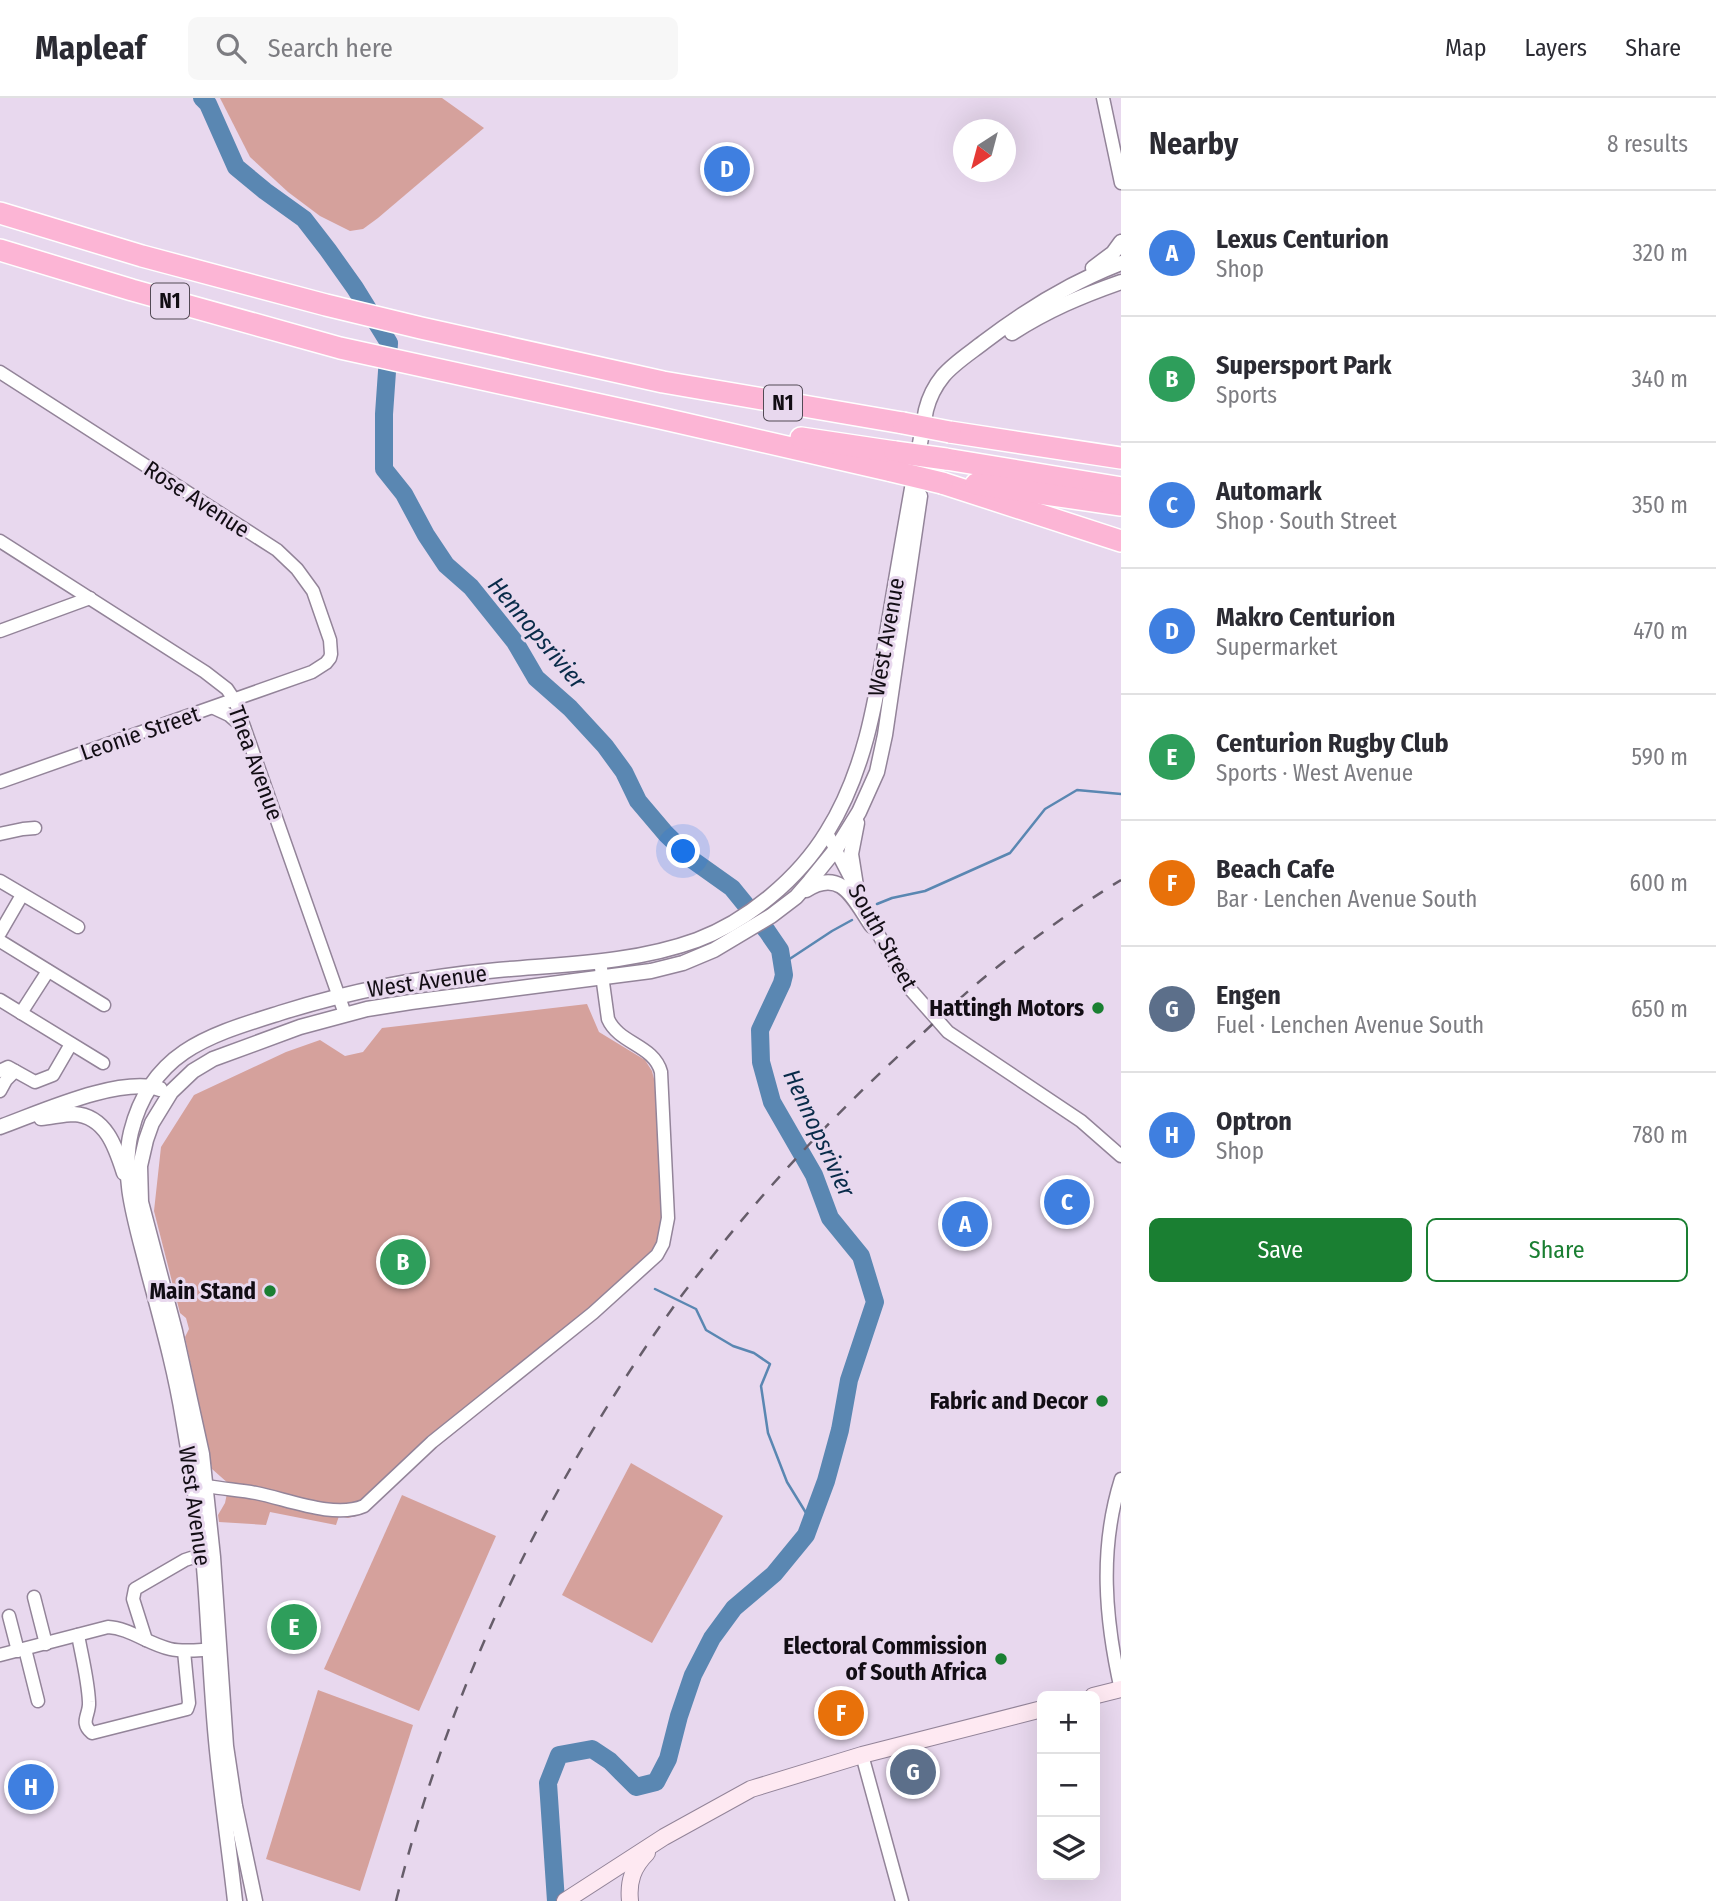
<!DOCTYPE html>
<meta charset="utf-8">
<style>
:root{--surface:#fff;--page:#f7f7f7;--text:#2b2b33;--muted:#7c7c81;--line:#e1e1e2;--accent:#1a7f32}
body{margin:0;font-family:"Fira Sans Condensed",sans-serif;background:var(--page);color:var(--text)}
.controls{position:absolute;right:21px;bottom:21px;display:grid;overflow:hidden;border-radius:10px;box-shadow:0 7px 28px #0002}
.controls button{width:63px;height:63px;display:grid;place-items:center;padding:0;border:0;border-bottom:2px solid var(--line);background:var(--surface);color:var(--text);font:35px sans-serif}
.compass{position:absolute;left:953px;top:21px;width:63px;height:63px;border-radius:50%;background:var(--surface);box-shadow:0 7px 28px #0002;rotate:216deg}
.you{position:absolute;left:684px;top:754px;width:24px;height:24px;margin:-18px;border:5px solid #fff;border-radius:50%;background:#1a73e8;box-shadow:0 0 0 10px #1a73e833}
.badge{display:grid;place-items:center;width:46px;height:46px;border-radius:50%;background:var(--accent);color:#fff;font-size:23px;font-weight:700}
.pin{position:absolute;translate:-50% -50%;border:4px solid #fff;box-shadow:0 2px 7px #0006}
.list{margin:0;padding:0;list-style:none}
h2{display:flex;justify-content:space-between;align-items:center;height:91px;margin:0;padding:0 28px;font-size:30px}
h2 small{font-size:23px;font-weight:400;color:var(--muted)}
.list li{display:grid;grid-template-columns:46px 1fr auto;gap:21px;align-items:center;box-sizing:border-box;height:126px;padding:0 28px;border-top:2px solid var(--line)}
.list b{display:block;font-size:26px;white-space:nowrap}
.list p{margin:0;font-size:23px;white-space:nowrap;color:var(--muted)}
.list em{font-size:23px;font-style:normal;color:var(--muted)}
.actions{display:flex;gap:14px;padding:21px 28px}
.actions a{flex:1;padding:16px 0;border:2px solid var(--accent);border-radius:10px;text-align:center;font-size:24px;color:var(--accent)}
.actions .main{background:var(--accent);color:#fff}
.icon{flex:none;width:38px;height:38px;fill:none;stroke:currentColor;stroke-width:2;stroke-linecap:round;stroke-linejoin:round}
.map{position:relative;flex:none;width:1121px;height:1803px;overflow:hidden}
header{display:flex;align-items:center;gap:42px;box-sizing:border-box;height:98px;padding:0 35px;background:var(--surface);border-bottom:2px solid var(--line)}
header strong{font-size:33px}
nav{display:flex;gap:38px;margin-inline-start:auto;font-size:24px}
.search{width:490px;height:63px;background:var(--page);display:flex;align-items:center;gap:18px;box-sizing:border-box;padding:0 24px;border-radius:10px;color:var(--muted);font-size:26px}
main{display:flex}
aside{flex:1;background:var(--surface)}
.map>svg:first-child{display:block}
.green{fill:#d5a19c}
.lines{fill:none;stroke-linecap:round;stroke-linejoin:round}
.stream{stroke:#5a87b2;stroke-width:2.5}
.river{stroke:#5a87b2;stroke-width:18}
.minor-casing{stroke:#938499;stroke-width:15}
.tertiary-casing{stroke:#938499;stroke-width:17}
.secondary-casing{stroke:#938499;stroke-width:18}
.motorway-casing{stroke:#fff;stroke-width:24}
.minor{stroke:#fff;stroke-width:12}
.tertiary{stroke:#fff;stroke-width:14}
.secondary{stroke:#fee9f2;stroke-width:16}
.motorway{stroke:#fcb5d5;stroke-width:21}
.rail{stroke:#665d6a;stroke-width:2.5;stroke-dasharray:12 12;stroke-linecap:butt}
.motorway-bridge-casing{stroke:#fff;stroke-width:24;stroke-linecap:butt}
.motorway-bridge{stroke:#fcb5d5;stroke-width:21}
.poi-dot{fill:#1a7f32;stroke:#e8d8ee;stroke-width:2.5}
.labels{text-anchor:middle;stroke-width:6;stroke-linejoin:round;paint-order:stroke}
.shield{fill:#e8d8ee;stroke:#524a55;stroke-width:2}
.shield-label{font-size:21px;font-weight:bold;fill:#120d14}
.street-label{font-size:23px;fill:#120d14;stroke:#e8d8ee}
.poi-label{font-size:23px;font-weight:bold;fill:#120d14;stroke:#e8d8ee;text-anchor:end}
.water-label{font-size:24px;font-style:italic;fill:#082b49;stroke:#e8d8ee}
</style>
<header>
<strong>Mapleaf</strong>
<div class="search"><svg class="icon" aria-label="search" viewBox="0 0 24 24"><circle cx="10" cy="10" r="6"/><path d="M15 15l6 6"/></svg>Search here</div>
<nav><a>Map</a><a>Layers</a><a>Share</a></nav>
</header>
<main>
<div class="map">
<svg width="1121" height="1803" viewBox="0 0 1121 1803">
<rect width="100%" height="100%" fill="#e8d8ee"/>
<!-- green -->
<g class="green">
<polygon points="220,0 442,0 484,30 378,120 363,131 350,133 320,118 288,94 250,59"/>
<polygon points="587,906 599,934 645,962 652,973 656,989 662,1107 662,1129 656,1145 647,1159 633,1170 640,1180 550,1258 437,1349 373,1408 360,1417 348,1420 339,1418 336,1427 270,1414 266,1427 219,1424 218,1417 225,1405 229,1386 212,1371 185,1239 189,1231 186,1220 180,1215 154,1113 161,1049 194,997 286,954 320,942 345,958 363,954 382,930"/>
<polygon points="631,1365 723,1418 652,1545 562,1497"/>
<polygon points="402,1397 496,1438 419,1613 324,1571"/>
<polygon points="318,1592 413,1627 360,1793 266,1761"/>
</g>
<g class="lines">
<!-- stream -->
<g class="stream">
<polyline points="877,806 892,800 925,793 1010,755 1045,711 1077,692 1121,696"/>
<polyline points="782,866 832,833 852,822"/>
<polyline points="655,1191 696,1211 706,1232 733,1248 754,1255 770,1266 761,1288 768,1335 787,1384 811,1423"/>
</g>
<!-- river -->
<polyline class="river" points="202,0 208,6 236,69 265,93 304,121 328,152 355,190 389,245 384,316 384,371 404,396 426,437 446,467 471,489 515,544 536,580 570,610 605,648 624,674 638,703 666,736 694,763 732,790 767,833 780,852 784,877 782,885 760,932 761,964 772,1004 814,1077 830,1120 861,1158 875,1204 849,1282 840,1332 826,1383 806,1437 774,1476 734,1510 712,1540 693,1577 679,1618 668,1661 656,1684 636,1689 610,1663 592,1651 559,1657 548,1685 556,1803"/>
<!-- minor casing -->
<g class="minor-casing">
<g id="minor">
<polyline points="1103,0 1121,85"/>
<polyline points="0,274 277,452 297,471 313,493 330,542 331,556 330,560 326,565 312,574 0,684"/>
<polyline points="0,443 205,574 227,591 235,603 345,916"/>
<polyline points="0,533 90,500"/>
<polyline points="214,610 229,617 244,630"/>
<polyline points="827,735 854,787"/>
<polyline points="0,736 23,731 35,730"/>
<polyline points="0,783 78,829"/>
<polyline points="869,820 910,891 948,934 1081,1023 1121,1058"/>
<polyline points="0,835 22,797"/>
<polyline points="0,843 104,907"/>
<polyline points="0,902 103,965"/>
<polyline points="21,915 48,873"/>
<polyline points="0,973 8,969 35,984 53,977 71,946"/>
<polyline points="0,993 6,982 15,973"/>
<path d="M1121,1381c-22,70 -16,140 0,211"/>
<path d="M207,1388c16,3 33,4 49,7 31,6 78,26 108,13l68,-64 161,-129 64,-58 6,-11 5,-26 -7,-146c-7,-27 -42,-28 -53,-53l-7,-51"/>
<polyline points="34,1499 46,1546"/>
<polyline points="9,1518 18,1553"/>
<path d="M78,1537c4,22 10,45 11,67 1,13 -10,20 3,31l95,-24 2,-6 -5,-52"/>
<polyline points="146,1542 133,1501 135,1491 185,1462 191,1460 213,1459"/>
<polyline points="25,1551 38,1603"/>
<path d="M0,1557l108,-28c21,1 40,17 62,22 16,4 32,0 49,0"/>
<polyline points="862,1657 902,1803"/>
</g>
</g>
<!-- tertiary casing -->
<g class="tertiary-casing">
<g id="tertiary">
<polyline points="1093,170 1113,155 1121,144"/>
<path d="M1012,235c36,-23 69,-37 109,-51"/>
<polyline points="857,725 851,756 857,794"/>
<path d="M806,792c36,-23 48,10 66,36"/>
<path d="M41,1020c11,-1 23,-4 33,-4 32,2 42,34 50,59"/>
<path d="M0,1029c39,-14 119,-51 160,-38"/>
<path d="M235,1803c-6,-54 -14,-107 -19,-161 -5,-53 -7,-107 -11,-161 -4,-53 -13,-108 -22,-160 -8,-50 -22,-99 -35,-148 -11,-45 -28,-93 -17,-139 20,-81 79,-97 149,-119 73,-23 142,-36 218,-43 67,-6 136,-7 199,-30 51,-19 102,-62 130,-108 42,-67 51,-147 64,-222 11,-67 23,-133 35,-200 3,-12 8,-23 17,-34 11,-13 27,-23 41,-34 42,-32 88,-60 137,-79"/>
<polyline points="255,1803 235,1708 226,1648 213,1459 202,1356 175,1233 141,1104 140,1068 146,1042 152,1025 171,994 193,973 213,961 300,929 367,911 411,904 651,873 683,865 714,852 771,818 796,799 810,783 836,751 859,714 877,674 885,637 920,398"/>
</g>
</g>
<!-- secondary casing -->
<g class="secondary-casing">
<g id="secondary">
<polyline points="1093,1598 1121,1591"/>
<polyline points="565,1803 664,1739 751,1691 862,1657 1042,1611"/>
<path d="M630,1803c-2,-20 3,-34 17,-48"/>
</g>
</g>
<!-- motorway casing -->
<g class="motorway-casing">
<g id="motorway">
<polyline points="0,115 142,158 326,207 421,230 663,284 903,325"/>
<polyline points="0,152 132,192 340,250 660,320 892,373"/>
<polyline points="950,334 1121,360"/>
<polyline points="801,340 895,354"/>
<polyline points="946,361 1121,390"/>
<polyline points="942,385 1121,443"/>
<polyline points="976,386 1121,407"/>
</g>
</g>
<!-- minor -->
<use href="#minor" class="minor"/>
<!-- tertiary -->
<use href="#tertiary" class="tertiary"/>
<!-- secondary -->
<use href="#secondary" class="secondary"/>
<!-- motorway -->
<use href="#motorway" class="motorway"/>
<!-- rail -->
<path class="rail" d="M396,1803c53,-213 149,-413 276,-592 12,-18 26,-34 39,-51 60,-76 126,-146 198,-212 23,-21 46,-44 71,-65 45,-37 92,-71 141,-101"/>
<!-- motorway-bridge casing -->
<g class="motorway-bridge-casing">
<g id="motorway-bridge">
<polyline points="903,325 950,334"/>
<polyline points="895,354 946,361"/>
<polyline points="892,373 942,385"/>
</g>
</g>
<!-- motorway-bridge -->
<use href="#motorway-bridge" class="motorway-bridge"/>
</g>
<!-- markers -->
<g class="poi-dot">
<circle cx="1098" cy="910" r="7"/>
<circle cx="270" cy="1193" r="7"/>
<circle cx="1102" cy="1303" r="7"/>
<circle cx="1001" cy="1561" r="7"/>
</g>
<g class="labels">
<!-- shield labels -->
<g class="shield">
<rect x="151" y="185.5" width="38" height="35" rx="5"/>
<rect x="764" y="287.5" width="38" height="35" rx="5"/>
</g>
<g class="shield-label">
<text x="170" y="210">N1</text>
<text x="783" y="312">N1</text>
</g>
<!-- street labels -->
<g class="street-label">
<text transform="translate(197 401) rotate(33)" y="8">Rose Avenue</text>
<text transform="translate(886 539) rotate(-80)" y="8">West Avenue</text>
<text transform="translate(140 635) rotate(-19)" y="8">Leonie Street</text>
<text transform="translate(256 665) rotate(70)" y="8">Thea Avenue</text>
<text transform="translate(883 839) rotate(61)" y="8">South Street</text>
<text transform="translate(427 883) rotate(-8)" y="8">West Avenue</text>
<text transform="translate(195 1408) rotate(82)" y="8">West Avenue</text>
</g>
<!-- poi labels -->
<g class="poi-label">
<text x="1084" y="918">Hattingh Motors</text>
<text x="256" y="1201">Main Stand</text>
<text x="1088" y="1311">Fabric and Decor</text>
<text x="987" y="1556">Electoral Commission<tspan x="987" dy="26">of South Africa</tspan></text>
</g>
<!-- water labels -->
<g class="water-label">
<text transform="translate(537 535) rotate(50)" y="8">Hennopsrivier</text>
<text transform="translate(819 1035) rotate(65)" y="8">Hennopsrivier</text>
</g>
</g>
</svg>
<div class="controls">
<button>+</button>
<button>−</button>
<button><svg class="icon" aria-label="layers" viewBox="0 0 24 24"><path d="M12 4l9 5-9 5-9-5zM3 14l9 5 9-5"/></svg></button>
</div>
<svg class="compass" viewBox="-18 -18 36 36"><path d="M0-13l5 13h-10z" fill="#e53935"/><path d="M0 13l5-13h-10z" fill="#7c7c81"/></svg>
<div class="you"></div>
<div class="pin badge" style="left:965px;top:1126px;background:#3f7fe0">A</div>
<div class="pin badge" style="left:403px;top:1164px;background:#2e9e5b">B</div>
<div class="pin badge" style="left:1067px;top:1104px;background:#3f7fe0">C</div>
<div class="pin badge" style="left:727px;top:71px;background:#3f7fe0">D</div>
<div class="pin badge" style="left:294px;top:1529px;background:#2e9e5b">E</div>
<div class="pin badge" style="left:841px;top:1615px;background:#e8710a">F</div>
<div class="pin badge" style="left:913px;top:1674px;background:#5c6f8a">G</div>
<div class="pin badge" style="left:31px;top:1689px;background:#3f7fe0">H</div>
</div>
<aside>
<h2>Nearby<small>8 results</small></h2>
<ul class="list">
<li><span class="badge" style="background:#3f7fe0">A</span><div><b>Lexus Centurion</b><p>Shop</p></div><em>320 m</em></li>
<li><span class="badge" style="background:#2e9e5b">B</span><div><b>Supersport Park</b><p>Sports</p></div><em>340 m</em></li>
<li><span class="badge" style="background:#3f7fe0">C</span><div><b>Automark</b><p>Shop · South Street</p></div><em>350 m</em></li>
<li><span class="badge" style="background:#3f7fe0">D</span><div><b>Makro Centurion</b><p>Supermarket</p></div><em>470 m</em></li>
<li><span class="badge" style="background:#2e9e5b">E</span><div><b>Centurion Rugby Club</b><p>Sports · West Avenue</p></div><em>590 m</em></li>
<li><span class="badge" style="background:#e8710a">F</span><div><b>Beach Cafe</b><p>Bar · Lenchen Avenue South</p></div><em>600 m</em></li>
<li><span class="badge" style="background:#5c6f8a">G</span><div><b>Engen</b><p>Fuel · Lenchen Avenue South</p></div><em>650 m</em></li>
<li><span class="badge" style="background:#3f7fe0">H</span><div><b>Optron</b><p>Shop</p></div><em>780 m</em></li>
</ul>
<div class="actions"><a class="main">Save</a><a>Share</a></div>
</aside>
</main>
